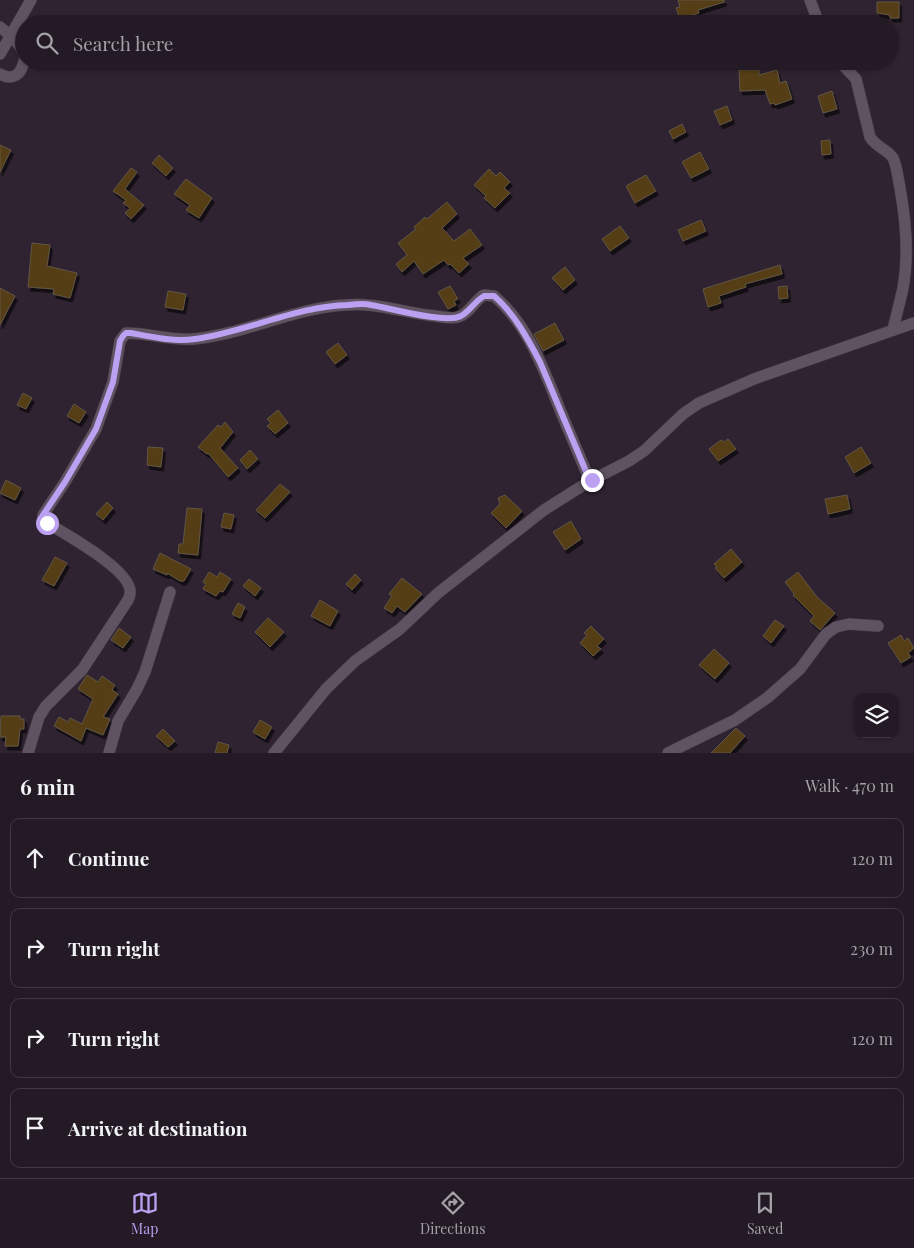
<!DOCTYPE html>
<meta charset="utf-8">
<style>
:root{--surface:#231a25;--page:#2f2732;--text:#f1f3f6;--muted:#a3a1a7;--line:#403842;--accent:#bca0f2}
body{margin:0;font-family:"Playfair Display",serif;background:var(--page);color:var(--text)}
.controls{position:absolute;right:15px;bottom:15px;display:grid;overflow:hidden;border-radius:10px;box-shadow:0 1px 4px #0004}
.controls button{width:45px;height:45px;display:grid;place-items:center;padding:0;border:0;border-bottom:1px solid var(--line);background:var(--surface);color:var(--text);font:25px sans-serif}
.stop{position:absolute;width:15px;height:15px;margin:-11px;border:4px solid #bca0f2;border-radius:50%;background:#fff}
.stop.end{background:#bca0f2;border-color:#fff;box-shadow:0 1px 5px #0008}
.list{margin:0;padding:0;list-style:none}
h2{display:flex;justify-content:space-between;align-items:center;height:65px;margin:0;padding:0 20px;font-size:21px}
h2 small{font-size:16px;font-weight:400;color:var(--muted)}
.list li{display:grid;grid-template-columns:32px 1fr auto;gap:15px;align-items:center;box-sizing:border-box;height:80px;margin:0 10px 10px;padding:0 10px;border:1px solid var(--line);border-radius:10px}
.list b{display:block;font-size:19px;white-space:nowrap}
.list em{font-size:16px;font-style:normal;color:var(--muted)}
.icon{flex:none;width:28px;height:28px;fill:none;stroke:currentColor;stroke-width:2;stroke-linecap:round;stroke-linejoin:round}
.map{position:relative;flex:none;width:914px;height:753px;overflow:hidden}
.search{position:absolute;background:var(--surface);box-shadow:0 1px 4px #0004;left:15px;right:15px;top:15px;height:55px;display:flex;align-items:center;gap:12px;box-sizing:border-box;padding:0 18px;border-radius:28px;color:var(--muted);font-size:19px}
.sheet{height:425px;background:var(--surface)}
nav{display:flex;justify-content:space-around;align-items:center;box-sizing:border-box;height:70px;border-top:1px solid var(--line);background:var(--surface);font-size:14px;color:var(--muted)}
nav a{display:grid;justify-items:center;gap:2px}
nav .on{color:var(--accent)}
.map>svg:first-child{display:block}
.building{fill:#543c14;stroke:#615645;filter:url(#shadow)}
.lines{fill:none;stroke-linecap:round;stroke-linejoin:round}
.street-casing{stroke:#4a3f4b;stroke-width:12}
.street{stroke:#5f5261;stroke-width:11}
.route{stroke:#bca0f2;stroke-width:6}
</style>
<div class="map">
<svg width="914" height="753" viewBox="0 0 914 753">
<defs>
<filter id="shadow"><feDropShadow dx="2.5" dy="4" stdDeviation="0" flood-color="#0009"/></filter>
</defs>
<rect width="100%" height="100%" fill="#2f2331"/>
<!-- building -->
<g class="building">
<polygon points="678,0 724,0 724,2 698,10 699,13 680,19 676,8 680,7"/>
<polygon points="877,2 899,2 899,18 890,18 890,15 877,13"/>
<polygon points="739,70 759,70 759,75 777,70 780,83 786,81 792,99 775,105 774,103 770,104 765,90 740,91"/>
<polygon points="832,91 837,109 823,113 818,96"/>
<polygon points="727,106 732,120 720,125 714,111"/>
<polygon points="682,124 686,132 673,139 669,131"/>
<polygon points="830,140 831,154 822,155 821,141"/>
<polygon points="0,145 11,150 0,172"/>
<polygon points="700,152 709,169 691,178 682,162"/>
<polygon points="159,155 173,168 166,176 152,163"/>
<polygon points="131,168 137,172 125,189 144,205 131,219 125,213 130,208 123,203 126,200 113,191"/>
<polygon points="489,169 496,176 500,172 510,182 504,188 510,193 495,208 484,198 486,196 474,185"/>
<polygon points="646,175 656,191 635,203 626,186"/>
<polygon points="186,179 212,198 199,218 186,210 190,205 174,194"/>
<polygon points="447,202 457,214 442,228 454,241 470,229 482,245 463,258 469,264 459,273 450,264 448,265 444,260 423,274 414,261 402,272 396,264 407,255 398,243 416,229 414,227 425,217 427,219"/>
<polygon points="701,220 706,231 683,241 678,230"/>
<polygon points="620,226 629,238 610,251 602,239"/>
<polygon points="32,243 50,245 47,266 77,273 70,298 53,294 54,289 28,287"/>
<polygon points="780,265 782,274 745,284 746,287 719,296 721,303 708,307 703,289"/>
<polygon points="565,267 575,280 563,290 552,278"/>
<polygon points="450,286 458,299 454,301 456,305 448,309 438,292"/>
<polygon points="787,286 788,298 779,299 778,287"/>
<polygon points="0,288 15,296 0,325"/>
<polygon points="168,291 186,294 183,310 165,307"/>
<polygon points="555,323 564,340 543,351 534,334"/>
<polygon points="338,343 347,355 335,364 326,352"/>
<polygon points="23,393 32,398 26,409 17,405"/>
<polygon points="74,404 86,412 79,423 67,416"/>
<polygon points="278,410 288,423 275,434 267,426 271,423 267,419"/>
<polygon points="225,422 233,432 220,448 238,468 228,477 208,453 207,454 198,447 218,425 221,427"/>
<polygon points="728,439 736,449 718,461 709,449 721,440 724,442"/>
<polygon points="148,447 163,448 161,467 147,465"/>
<polygon points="861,447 871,463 854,473 845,457"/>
<polygon points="250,450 258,459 247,469 240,460"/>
<polygon points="6,480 21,488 15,500 0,493"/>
<polygon points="280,484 290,492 265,518 256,510"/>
<polygon points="505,495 522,511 506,528 491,513 500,504 498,498"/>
<polygon points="847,495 850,509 828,514 825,499"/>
<polygon points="107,502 113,508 103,520 96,514"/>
<polygon points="187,508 202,509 198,555 178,553 179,544 183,544"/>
<polygon points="224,513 234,515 231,529 221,527"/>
<polygon points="571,521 581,539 565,550 553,532"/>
<polygon points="731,549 742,562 724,578 715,568 717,567 714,564"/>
<polygon points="160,553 191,569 184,581 180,581 167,573 167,575 153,569"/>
<polygon points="55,557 67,563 54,586 42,580"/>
<polygon points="209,572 217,577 220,572 231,579 223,592 220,591 216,596 203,589 206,584 203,582"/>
<polygon points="798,572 817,597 835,613 820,630 810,621 814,616 793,595 794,594 785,582"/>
<polygon points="355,574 361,580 352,590 346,584"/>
<polygon points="402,578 422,594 405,612 397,606 392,613 384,608 392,596 389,594"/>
<polygon points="249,579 261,588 255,596 243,586"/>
<polygon points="320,600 338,611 330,626 311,616"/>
<polygon points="238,603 245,607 240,618 232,614"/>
<polygon points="268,618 284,632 270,647 255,632"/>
<polygon points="775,620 784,626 771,643 763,636"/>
<polygon points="591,626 604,639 597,646 601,649 593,656 580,643 587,635 584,633"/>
<polygon points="119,628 131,637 123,648 111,640"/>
<polygon points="901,635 904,641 908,638 914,648 908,653 911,657 901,663 888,643"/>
<polygon points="714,649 729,663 715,679 699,665"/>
<polygon points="87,675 98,682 102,676 115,685 112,690 118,694 103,717 110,719 103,735 86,728 81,741 54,726 59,717 68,722 70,718 82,724 93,699 78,689"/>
<polygon points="1,716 20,716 20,719 24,719 24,729 20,729 18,746 5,746 6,737 0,737"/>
<polygon points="260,720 272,727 265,739 253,732"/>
<polygon points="736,728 745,736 730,753 711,753"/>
<polygon points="163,729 175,741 168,747 156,736"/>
<polygon points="218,742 229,745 227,753 215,753"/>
</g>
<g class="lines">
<!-- street casing -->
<g class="street-casing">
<g id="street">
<polyline points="810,0 819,24"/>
<path d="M0,27c10,8 19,15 24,27"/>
<polyline points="0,54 31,0"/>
<path d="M839,61l17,18 14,58c7,11 17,12 23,21 4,8 5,21 7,30 6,33 9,67 3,100 -3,14 -7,28 -10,42"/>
<path d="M0,74c13,7 21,1 24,-13"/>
<path d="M28,753l11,-36 7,-11 36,-36 46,-70c1,-2 2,-4 2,-7 3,-22 -66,-60 -83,-70l-4,-4v-4l22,-33 31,-53 17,-47 7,-41 6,-8c23,0 45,8 68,6 51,-5 100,-31 151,-34 31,-3 60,8 90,11 8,1 16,3 23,1 11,-3 16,-16 26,-22l10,1c36,30 52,80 69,121 9,21 18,43 27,64"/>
<polyline points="109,753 118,721 137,689 145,672 170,592"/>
<polyline points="274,753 326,689 355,661 400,629 438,593 544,510 590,481 629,461 644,451 683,414 699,403 754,379 914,323"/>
<polyline points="668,753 735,720 767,698 800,669 826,634 836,627 849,624 878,626"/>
</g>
</g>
<!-- street -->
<use href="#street" class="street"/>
</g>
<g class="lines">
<!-- route -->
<path class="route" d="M47,523l-4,-4v-4l22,-33 31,-53 17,-47 7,-41 3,-5 3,-3h5c21,4 43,9 64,6 51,-7 102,-33 153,-34 8,-1 16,-2 23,0 19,3 74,19 90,11 9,-5 14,-15 23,-20h10c20,17 34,43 46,66l50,119 2,-1"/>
</g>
</svg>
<div class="controls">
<button><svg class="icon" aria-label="layers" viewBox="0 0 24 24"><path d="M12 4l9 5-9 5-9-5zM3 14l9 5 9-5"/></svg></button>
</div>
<div class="stop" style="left:47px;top:523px"></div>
<div class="stop end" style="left:592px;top:480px"></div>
<div class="search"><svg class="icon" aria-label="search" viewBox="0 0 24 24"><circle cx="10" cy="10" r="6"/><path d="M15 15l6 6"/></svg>Search here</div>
</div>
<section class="sheet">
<h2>6 min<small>Walk · 470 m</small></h2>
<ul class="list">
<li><svg class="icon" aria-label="ahead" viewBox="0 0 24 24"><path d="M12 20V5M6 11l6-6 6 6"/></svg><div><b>Continue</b></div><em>120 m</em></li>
<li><svg class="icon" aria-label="right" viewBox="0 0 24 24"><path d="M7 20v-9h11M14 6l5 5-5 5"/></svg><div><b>Turn right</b></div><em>230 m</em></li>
<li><svg class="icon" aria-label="right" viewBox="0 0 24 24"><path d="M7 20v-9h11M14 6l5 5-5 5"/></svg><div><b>Turn right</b></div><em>120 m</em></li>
<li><svg class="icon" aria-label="arrive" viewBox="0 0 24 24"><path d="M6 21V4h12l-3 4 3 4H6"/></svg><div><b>Arrive at destination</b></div></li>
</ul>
</section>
<nav>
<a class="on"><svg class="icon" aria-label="map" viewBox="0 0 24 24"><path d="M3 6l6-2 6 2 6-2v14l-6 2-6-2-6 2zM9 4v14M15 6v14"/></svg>Map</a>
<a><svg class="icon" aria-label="directions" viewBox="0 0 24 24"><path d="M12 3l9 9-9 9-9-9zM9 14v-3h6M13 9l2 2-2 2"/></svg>Directions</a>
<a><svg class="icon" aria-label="saved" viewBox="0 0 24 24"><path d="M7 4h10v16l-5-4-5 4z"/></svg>Saved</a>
</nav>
